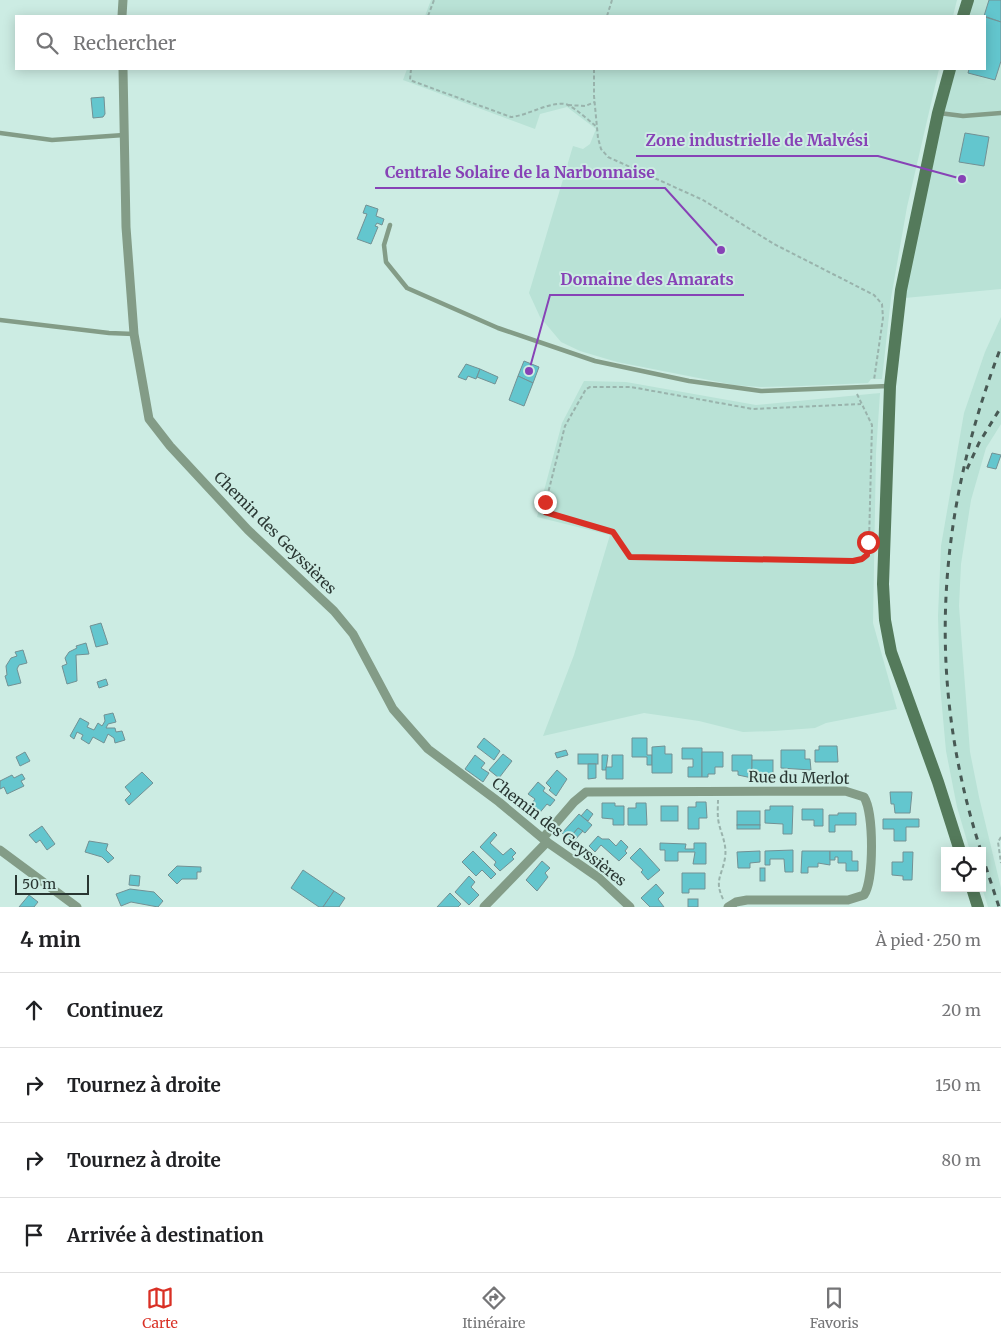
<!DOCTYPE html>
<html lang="fr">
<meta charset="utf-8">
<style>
:root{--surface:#fff;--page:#f2f2f2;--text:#202124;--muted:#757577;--line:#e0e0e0;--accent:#d93025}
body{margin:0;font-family:Merriweather,serif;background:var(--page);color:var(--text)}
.controls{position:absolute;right:15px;bottom:15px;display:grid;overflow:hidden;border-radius:0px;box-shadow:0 2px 12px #0003}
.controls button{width:45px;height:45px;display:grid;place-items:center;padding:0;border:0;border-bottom:1px solid var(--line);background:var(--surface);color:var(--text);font:25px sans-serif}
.scale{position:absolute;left:15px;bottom:12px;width:74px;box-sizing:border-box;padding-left:5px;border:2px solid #293632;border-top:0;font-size:14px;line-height:18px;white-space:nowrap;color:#293632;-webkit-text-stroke:4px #ccece3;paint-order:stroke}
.stop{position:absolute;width:15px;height:15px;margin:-11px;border:4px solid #d93025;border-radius:50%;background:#fff}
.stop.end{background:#d93025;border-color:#fff;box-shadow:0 1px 5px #0008}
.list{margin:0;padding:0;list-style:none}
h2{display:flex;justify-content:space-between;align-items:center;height:65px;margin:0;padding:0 20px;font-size:21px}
h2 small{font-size:16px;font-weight:400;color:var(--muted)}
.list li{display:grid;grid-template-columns:32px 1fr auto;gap:15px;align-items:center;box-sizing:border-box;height:75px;padding:0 20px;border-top:1px solid var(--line)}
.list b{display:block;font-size:19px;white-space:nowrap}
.list em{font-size:16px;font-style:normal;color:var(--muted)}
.icon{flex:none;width:28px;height:28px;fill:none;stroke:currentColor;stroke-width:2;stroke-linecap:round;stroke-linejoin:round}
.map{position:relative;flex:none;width:1001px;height:907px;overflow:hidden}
.search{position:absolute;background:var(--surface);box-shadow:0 2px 12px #0003;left:15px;right:15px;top:15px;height:55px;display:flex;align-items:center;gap:12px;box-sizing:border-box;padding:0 18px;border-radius:0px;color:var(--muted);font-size:19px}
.sheet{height:365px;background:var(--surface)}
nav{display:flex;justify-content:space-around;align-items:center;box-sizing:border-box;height:70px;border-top:1px solid var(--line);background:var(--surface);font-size:14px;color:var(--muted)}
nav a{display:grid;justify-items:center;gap:2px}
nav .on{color:var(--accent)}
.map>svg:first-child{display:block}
.built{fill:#b9e2d6}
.building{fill:#63c6ce;stroke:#729194}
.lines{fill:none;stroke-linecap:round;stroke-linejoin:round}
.path{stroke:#99b3ac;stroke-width:2;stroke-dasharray:4 2.5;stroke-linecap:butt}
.lane{stroke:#839c87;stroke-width:4.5}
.street{stroke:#839c87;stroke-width:9}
.secondary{stroke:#547a5b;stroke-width:12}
.rail{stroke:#485954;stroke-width:3;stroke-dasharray:6 6;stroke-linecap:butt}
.route{stroke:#d93025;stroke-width:6}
.labels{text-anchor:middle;stroke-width:4;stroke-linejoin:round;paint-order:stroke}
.street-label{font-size:15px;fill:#293632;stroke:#ccece3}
.leader{fill:none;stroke:#8742b6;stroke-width:2}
.callout-dot{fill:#8742b6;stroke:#ccece3;stroke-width:2}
.callout-label{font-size:16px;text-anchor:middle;font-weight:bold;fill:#8742b6;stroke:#ccece3;stroke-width:4;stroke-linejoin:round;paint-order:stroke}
</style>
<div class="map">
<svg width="1001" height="907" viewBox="0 0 1001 907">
<rect width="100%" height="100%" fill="#ccece3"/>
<!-- built -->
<g class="built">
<polygon points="431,0 957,0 953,16 425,16"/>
<polygon points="968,0 1001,0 1001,289 894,299 951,69 985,69 985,16 964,16"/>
<polygon points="407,69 939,69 907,207 891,298 882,379 871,379 868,383 801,386 760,387 734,385 617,362 580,351 561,342 540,317 529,293 573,146 583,149 590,144 596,129 567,107 540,114 535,129 403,80"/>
<polygon points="1001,317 1001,424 986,448 971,500 961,564 959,606 970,752 979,797 1001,888 1001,907 988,907 982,888 982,851 970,851 957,807 946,751 940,685 938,616 941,546 964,413 985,352"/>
<polygon points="584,381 626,382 756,405 880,393 876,453 873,623 897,709 826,723 815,728 774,731 743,732 699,721 644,713 543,736 574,655 610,535 537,517 562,423"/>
</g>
<!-- building -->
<g class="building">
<polygon points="989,0 1001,0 1001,22 984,16"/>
<polygon points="985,17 1001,22 1001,61 995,80 968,73 969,69 985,69"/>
<polygon points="104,97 105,114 103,117 93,118 91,98"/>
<polygon points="965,133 989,137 984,166 959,162"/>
<polygon points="366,205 378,209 376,216 384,219 382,225 377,223 375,226 378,227 371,244 357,239 367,214 363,213"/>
<polygon points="524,361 539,367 533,383 518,376"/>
<polygon points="466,364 480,369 476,379 468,376 466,380 458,377"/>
<polygon points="480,369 498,377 495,384 477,377"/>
<polygon points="518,376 533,383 524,406 509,400"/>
<polygon points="992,453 1001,455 996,469 987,467"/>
<polygon points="101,623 108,644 96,647 90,626"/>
<polygon points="86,643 89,654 76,655 77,681 67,684 62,666 67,664 65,658 69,652 77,648 76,646"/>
<polygon points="23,650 27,663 19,665 17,669 21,683 8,686 5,676 7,675 6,666 11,658 17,656 15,652"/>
<polygon points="106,679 108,685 99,688 97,682"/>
<polygon points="113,713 116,722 108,724 106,728 115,728 116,732 122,731 125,740 115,743 114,738 108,734 104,743 93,737 89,744 81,739 83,735 77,732 74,739 70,736 80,718 89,723 87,727 94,730 98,723 102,726 105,721 104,715"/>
<polygon points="484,738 500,751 494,760 477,747"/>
<polygon points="632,738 647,738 647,755 652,755 652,765 647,765 647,757 632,757"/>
<polygon points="665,746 665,754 672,754 672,773 652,773 652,747"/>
<polygon points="819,746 837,746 838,762 815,762 815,750 819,750"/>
<polygon points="682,748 702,748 702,777 688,777 688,767 693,767 693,759 682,759"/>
<polygon points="566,750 568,755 557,758 555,753"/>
<polygon points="781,750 805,750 805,759 810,759 811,770 781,768"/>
<polygon points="25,752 30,761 20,766 16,757"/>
<polygon points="702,752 723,752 723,767 715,767 715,774 708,774 708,777 702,777"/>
<polygon points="503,754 512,761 499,778 489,770"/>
<rect x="578" y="754" width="20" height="10"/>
<polygon points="475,755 485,763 481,768 489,773 483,782 465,769"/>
<polygon points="602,755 608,755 606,770 602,770"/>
<polygon points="612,755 623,755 623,779 606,779 606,767 612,767"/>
<polygon points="732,755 752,755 752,778 738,775 738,771 732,771"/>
<rect x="752" y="760" width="21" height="18"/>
<polygon points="588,764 596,764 596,778 588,779"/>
<polygon points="557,770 567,779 556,796 549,790 551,788 546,783"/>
<polygon points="142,772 153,783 129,805 125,800 131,794 125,787"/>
<polygon points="22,774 25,779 21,781 24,786 7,794 4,787 0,789 0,781 12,775 14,778"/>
<polygon points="538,782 545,788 543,791 555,800 550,806 547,804 537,816 528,809 535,799 528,794"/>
<polygon points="890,792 912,792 910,813 895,813 894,804 891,804"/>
<polygon points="696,802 706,802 707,818 699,818 699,829 688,829 688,807 696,807"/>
<polygon points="602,803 615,803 615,806 624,806 624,825 613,825 613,819 602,818"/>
<polygon points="636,803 646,803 647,825 628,825 628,808 636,808"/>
<rect x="661" y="806" width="17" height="15"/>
<polygon points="770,806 793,806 792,834 783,834 783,824 765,823 765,810 770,810"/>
<polygon points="587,809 593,814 588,821 581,816"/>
<polygon points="802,809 823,809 823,826 814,826 814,820 802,820"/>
<rect x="737" y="811" width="23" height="14"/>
<polygon points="838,813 856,813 856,825 835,825 835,832 829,832 829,815 838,815"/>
<polygon points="579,814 592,825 585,833 578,828 569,839 562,833"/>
<polygon points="883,819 919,819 919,827 906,827 906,841 894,841 894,829 883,829"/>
<rect x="737" y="825" width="23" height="4"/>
<polygon points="42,826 55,844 47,850 40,840 36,843 29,835"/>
<polygon points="578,828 583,831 573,842 569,839"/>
<polygon points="494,832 497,835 490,843 503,855 511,848 516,853 512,857 514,859 500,871 494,865 496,862 480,847"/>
<polygon points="598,836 602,839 609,839 616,846 621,840 628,847 625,851 627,853 619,861 601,845 595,852 589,846"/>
<polygon points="89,841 108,844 106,850 114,858 108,863 102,857 85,852"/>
<polygon points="660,843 686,844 685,849 694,849 694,843 706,843 706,864 693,864 695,852 678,852 678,861 665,861 665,850 660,850"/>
<polygon points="640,848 660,870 648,880 641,872 643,870 630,858"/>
<polygon points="793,850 793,872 785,872 784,859 770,859 770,865 765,865 765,851"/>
<polygon points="473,851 496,874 491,879 482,870 476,876 462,862"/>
<polygon points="760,851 760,862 750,863 750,868 738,868 737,852"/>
<polygon points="802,851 830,851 830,865 818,863 818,867 808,867 808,873 801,873"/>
<polygon points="830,851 852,851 852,861 858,861 858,871 846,871 846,863 838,863 838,857 835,857 835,860 830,860"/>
<polygon points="903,852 913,852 912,880 903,880 903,876 892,875 892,862 903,862"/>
<polygon points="542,861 550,868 545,873 548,877 537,891 526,880"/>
<polygon points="177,866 201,867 201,872 197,872 197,879 182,879 177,884 168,875"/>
<rect x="760" y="868" width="5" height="13"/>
<polygon points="303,870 334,891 323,907 319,907 291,888"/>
<polygon points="682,873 705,873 705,889 689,889 689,893 682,893"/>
<polygon points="130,875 140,876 139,886 129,885"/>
<polygon points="469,876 475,882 471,887 479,895 469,905 455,892"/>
<polygon points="656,884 664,893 658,899 664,907 650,907 641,898"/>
<polygon points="130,889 154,892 163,901 158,907 131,902 121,906 116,894"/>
<polygon points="334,891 345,898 339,907 323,907"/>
<polygon points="450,893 461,904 458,907 437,907"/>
<polygon points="29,895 38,902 34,907 19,907"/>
<rect x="688" y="899" width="10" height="8"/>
</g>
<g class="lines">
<!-- path -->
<g class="path">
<polyline points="428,16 434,0"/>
<polyline points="607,16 612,0"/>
<path d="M411,69l-1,11 5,2 96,35c16,-1 43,-18 57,-12 10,5 20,15 29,22"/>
<polyline points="594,69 594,96 598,138 601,149 608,157 703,200 774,244 874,295 882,304 883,318 874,380"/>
<polyline points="568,105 585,106 595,102"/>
<polyline points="857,394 872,425 869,542 867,555 862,559 853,561 630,557 613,532 608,529 545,512 544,509 565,426 586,389 590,387 631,387 753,409 861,404"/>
<path d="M718,800c0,7 -1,16 1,24 3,12 8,21 6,34 -3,18 -11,22 -2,41"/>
<polyline points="1001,837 998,842 1001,863"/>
</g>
<!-- lane -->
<g class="lane">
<polyline points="939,113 963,116 1001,113"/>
<polyline points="0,133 52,140 124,135"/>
<polyline points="390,225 384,245 386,262 407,288 498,328 595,361 689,381 761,391 889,386"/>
<polyline points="0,320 109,333 134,334"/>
</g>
<!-- street -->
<g class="street">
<polyline points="122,16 123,0"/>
<polyline points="123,69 126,227 134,334 149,419 170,446 248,530 334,611 353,634 393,709 428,749 499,802 547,842 599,878 630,907"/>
<path d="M543,838l31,-36 12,-10 259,-1 19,6c10,16 10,83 0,98l-16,5h-101l-11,2 -8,5"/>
<polyline points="0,850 77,907"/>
<polyline points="484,907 547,842"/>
</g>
<!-- secondary -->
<g class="secondary">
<polyline points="963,16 968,0"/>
<polyline points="950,69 938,113 901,290 890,386 883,584 885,620 891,652 938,782 960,851"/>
<polyline points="972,888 978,907"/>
</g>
<!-- rail -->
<g class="rail">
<polyline points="967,469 979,443 1001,407"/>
<path d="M981,851c-56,-172 -44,-338 20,-504"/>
<polyline points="982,855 999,907"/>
</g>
</g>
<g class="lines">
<!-- route -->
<polyline class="route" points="545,502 545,512 613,532 630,557 853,561 862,559 867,555 868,542"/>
</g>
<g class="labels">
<!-- street labels -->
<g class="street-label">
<text transform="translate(275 533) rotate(45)" y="5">Chemin des Geyssières</text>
<text transform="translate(799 778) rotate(1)" y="5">Rue du Merlot</text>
<text transform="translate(559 832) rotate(38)" y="5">Chemin des Geyssières</text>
</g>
</g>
<!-- callouts -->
<path class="leader" d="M962 179L878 156H636M721 250L665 188H375M529 371L550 295H744"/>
<g class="callout-dot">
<circle cx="962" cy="179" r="5"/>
<circle cx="721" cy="250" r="5"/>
<circle cx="529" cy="371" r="5"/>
</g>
<g class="callout-label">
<text x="757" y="146">Zone industrielle de Malvési</text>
<text x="520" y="178">Centrale Solaire de la Narbonnaise</text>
<text x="647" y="285">Domaine des Amarats</text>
</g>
</svg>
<div class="controls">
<button><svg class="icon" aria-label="locate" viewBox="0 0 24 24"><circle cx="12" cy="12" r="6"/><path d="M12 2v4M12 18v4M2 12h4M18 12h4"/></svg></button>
</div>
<div class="scale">50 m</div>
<div class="stop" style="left:868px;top:542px"></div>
<div class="stop end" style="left:545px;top:502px"></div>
<div class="search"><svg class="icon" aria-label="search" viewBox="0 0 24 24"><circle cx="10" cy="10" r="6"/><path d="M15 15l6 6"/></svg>Rechercher</div>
</div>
<section class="sheet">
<h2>4 min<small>À pied · 250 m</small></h2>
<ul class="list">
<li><svg class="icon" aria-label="ahead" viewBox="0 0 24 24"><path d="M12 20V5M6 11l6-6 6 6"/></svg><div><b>Continuez</b></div><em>20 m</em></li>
<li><svg class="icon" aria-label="right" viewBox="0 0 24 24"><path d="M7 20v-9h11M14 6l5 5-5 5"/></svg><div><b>Tournez à droite</b></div><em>150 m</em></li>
<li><svg class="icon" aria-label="right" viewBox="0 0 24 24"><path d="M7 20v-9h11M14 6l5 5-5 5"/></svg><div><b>Tournez à droite</b></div><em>80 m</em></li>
<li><svg class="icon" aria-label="arrive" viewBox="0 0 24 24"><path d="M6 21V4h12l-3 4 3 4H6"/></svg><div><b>Arrivée à destination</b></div></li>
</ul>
</section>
<nav>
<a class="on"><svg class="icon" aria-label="map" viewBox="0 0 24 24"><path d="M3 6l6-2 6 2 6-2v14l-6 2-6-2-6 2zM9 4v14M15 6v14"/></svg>Carte</a>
<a><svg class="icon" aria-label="directions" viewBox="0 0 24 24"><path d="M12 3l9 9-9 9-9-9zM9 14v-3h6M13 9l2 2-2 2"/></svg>Itinéraire</a>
<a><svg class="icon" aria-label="saved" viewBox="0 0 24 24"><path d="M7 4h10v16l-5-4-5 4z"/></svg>Favoris</a>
</nav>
